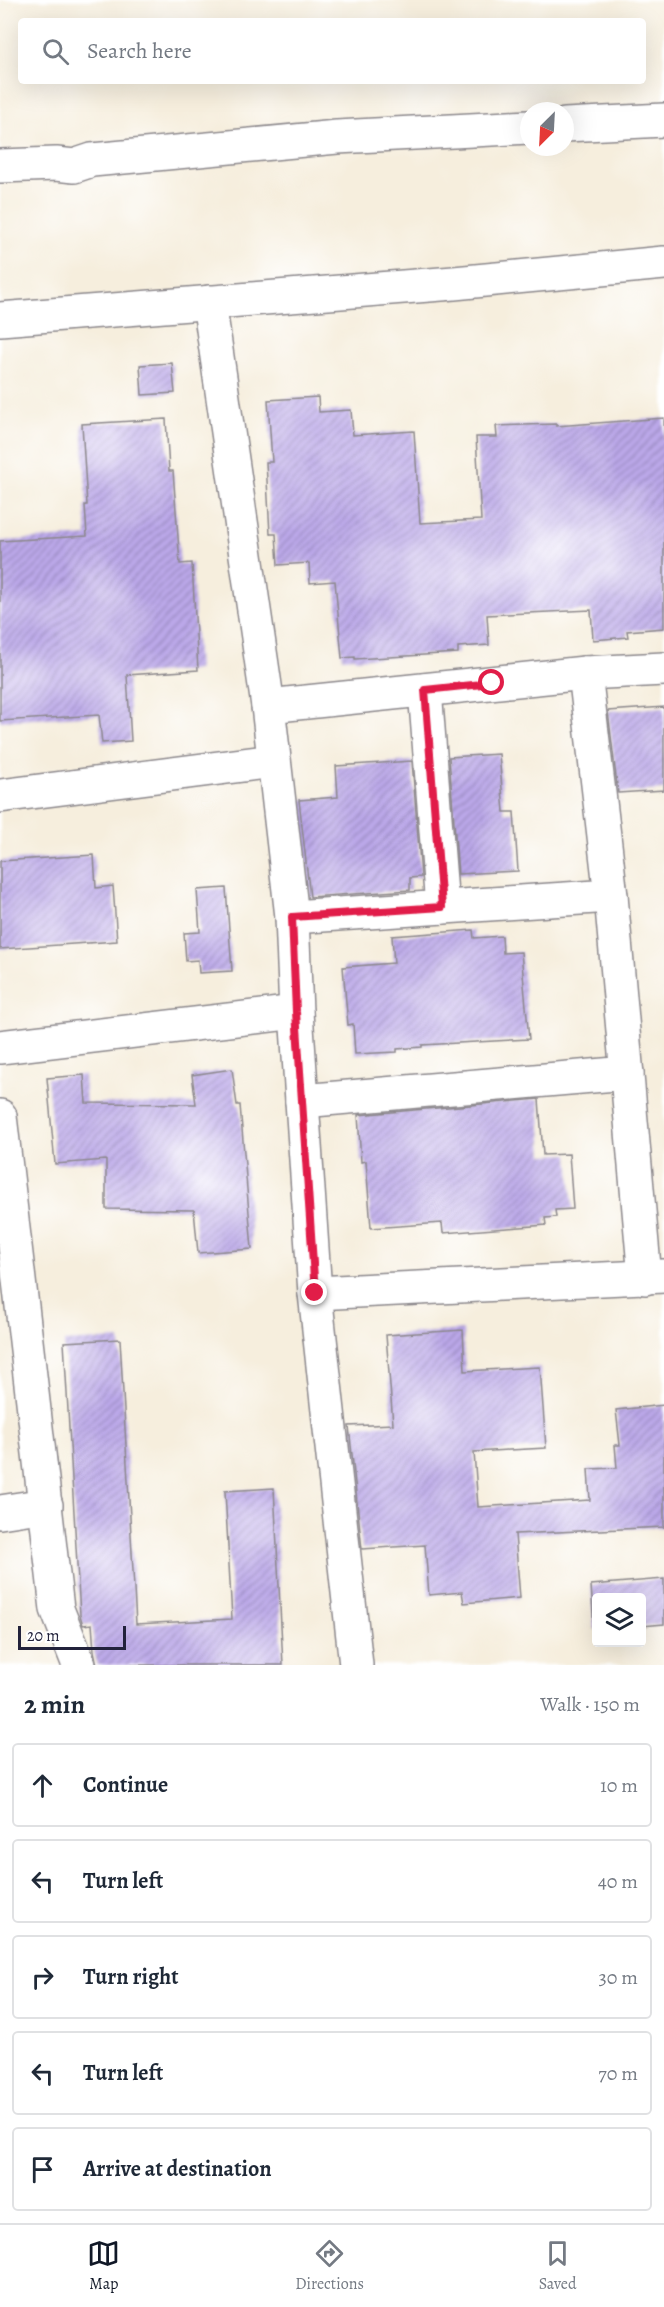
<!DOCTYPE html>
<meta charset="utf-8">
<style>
:root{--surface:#fff;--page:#f2f2f3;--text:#1f2937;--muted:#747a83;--line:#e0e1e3;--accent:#111827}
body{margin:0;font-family:Alegreya,serif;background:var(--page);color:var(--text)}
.controls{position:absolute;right:18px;bottom:18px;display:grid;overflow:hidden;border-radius:6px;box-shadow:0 6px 24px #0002}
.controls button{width:54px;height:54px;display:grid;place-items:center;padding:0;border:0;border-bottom:2px solid var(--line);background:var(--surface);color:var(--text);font:30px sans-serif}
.compass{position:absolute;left:520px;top:102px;width:54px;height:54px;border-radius:50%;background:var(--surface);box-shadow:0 6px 24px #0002;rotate:204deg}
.scale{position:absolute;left:18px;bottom:15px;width:108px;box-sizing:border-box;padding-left:6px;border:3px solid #22223b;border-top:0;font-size:16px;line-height:21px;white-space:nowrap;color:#22223b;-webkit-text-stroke:4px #fff;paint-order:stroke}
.stop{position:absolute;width:18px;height:18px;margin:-14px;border:4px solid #e11d48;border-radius:50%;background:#fff}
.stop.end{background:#e11d48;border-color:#fff;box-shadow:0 2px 6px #0008}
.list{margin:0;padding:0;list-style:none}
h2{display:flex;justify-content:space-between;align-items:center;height:78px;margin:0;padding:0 24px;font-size:26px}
h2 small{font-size:20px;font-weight:400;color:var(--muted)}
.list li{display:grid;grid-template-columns:39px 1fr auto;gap:18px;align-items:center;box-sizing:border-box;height:84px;margin:0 12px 12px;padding:0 12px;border:2px solid var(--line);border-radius:6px}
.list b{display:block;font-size:22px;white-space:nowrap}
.list em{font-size:20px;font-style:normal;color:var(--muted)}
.icon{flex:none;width:33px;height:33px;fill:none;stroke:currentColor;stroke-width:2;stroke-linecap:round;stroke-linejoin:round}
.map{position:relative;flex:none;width:664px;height:1665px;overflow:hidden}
.search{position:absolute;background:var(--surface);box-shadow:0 6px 24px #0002;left:18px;right:18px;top:18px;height:66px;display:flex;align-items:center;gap:15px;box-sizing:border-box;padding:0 21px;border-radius:6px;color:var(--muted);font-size:22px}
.sheet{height:558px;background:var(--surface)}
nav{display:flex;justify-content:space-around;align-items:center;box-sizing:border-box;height:84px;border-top:2px solid var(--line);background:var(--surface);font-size:16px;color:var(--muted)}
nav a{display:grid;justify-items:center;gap:3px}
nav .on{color:var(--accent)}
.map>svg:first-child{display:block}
.building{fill:url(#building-hatch)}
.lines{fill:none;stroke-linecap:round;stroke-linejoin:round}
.minor-casing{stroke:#8c888c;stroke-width:36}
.minor{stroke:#fff;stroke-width:33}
.route{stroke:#e11d48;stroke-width:8}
</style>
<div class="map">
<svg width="664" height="1665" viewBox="0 0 664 1665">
<defs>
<pattern id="building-hatch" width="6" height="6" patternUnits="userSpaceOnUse" patternTransform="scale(1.5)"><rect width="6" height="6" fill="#bba8e9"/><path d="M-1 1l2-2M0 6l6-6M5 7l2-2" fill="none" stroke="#9888be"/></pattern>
</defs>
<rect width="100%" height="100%" fill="#fff"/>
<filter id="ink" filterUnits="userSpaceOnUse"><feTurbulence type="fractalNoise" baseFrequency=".0167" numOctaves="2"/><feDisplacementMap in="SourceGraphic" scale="12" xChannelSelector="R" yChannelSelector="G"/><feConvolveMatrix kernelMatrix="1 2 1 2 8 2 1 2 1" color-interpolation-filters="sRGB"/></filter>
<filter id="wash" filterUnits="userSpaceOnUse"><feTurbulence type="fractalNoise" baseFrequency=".008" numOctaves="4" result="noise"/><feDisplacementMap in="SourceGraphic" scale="24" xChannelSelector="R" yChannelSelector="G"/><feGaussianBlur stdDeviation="1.35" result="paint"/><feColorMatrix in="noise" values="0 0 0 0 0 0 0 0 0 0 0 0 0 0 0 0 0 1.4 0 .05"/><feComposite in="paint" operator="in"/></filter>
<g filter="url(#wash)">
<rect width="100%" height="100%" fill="#f6eedd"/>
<g id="blocks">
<!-- building -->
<g class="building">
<polygon points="172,363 175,393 142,395 140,365"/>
<polygon points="318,397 319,412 351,410 353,435 414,431 420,523 481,520 476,437 497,437 496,426 556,424 556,426 664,418 664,628 627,631 628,637 593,640 591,610 487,615 489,645 458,647 458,653 355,659 355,657 342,658 335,581 310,583 309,563 278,565 276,534 270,534 266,462 272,462 268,400"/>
<polygon points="166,419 169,471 173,471 180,564 192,563 198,670 127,675 131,741 102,743 99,715 0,721 0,541 87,536 85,505 87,505 82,424"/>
<polygon points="664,707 664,790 618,793 608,711"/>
<polygon points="499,754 504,812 514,812 518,871 458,874 449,757"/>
<polygon points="412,761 421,877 410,878 410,890 310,897 299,800 338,797 336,766"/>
<polygon points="94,855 96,888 113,886 117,941 0,949 0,861"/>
<polygon points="226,888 232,971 199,973 198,960 186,961 184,933 200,932 197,890"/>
<polygon points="473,930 474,938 502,936 503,953 521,952 529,1039 422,1045 422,1047 397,1049 397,1052 355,1054 353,1024 348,1025 343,967 394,963 392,936"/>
<polygon points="232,1069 237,1105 240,1105 252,1249 198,1253 194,1210 106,1209 106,1160 55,1164 47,1078 84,1075 86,1103 196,1104 192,1075"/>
<polygon points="539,1099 543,1155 569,1154 573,1209 555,1210 556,1217 545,1218 546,1225 443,1233 442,1223 371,1228 366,1161 361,1162 358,1115"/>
<polygon points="463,1330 465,1371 540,1367 546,1448 474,1452 478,1507 590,1500 588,1469 617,1468 615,1445 620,1445 616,1410 664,1405 664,1527 515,1534 520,1598 464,1603 462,1592 429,1595 425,1545 362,1549 349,1426 393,1424 386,1335"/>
<polygon points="120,1339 136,1624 232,1619 225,1491 274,1488 283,1665 97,1665 94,1651 92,1624 83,1625 80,1615 64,1342"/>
<polygon points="664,1579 664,1624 642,1626 642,1598 597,1598 597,1629 594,1629 591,1585"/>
</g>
</g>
</g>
<g filter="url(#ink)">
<use href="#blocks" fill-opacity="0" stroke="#8c888c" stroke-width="1.5"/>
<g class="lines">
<!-- minor casing -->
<g class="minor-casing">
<g id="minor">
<polyline points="565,125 664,120"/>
<polyline points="0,166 56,164 74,166 92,160 337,137 529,127"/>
<polyline points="209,302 268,706 292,917 296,1012 315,1293 356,1665"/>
<polyline points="0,319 454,283 664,263"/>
<polyline points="585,673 611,896 645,1278"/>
<polyline points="425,690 442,907"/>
<polyline points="268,706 585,673 664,669"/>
<polyline points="0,796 274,761"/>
<polyline points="292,917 611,896"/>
<polyline points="0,1047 296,1012"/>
<polyline points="302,1101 627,1073"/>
<polyline points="0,1116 57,1609 79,1665"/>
<polyline points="315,1293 664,1276"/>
<polyline points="0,1512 46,1505"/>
</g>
</g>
<!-- minor -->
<use href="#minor" class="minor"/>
</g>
</g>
<g class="lines" filter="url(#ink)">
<!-- route -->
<polyline class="route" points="315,1293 296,1012 292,917 442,907 425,690 492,683"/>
</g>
</svg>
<div class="controls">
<button><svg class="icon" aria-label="layers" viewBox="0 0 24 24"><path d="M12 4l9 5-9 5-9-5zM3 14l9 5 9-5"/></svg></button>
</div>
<svg class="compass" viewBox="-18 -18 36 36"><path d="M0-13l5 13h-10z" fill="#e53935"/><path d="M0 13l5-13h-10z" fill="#747a83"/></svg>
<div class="scale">20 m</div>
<div class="stop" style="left:492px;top:683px"></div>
<div class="stop end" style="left:315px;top:1293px"></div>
<div class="search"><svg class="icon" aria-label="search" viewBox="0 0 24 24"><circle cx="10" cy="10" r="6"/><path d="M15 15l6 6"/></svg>Search here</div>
</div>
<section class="sheet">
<h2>2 min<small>Walk · 150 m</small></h2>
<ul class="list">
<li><svg class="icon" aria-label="ahead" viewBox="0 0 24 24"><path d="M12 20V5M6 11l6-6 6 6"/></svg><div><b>Continue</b></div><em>10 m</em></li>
<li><svg class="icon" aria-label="left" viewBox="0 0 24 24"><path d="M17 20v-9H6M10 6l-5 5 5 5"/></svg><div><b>Turn left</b></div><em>40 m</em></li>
<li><svg class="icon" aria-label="right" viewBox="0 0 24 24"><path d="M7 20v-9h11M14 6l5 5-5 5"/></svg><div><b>Turn right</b></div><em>30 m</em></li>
<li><svg class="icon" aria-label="left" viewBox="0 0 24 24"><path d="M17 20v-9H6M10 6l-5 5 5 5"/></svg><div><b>Turn left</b></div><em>70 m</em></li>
<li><svg class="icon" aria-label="arrive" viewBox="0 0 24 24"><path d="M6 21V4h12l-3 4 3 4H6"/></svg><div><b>Arrive at destination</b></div></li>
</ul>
</section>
<nav>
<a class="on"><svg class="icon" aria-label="map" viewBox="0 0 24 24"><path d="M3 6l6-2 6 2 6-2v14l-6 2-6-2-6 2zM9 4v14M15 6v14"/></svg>Map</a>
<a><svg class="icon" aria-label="directions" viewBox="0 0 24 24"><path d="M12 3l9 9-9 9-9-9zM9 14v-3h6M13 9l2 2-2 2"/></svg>Directions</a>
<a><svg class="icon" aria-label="saved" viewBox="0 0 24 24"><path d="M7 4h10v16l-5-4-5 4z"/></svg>Saved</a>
</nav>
